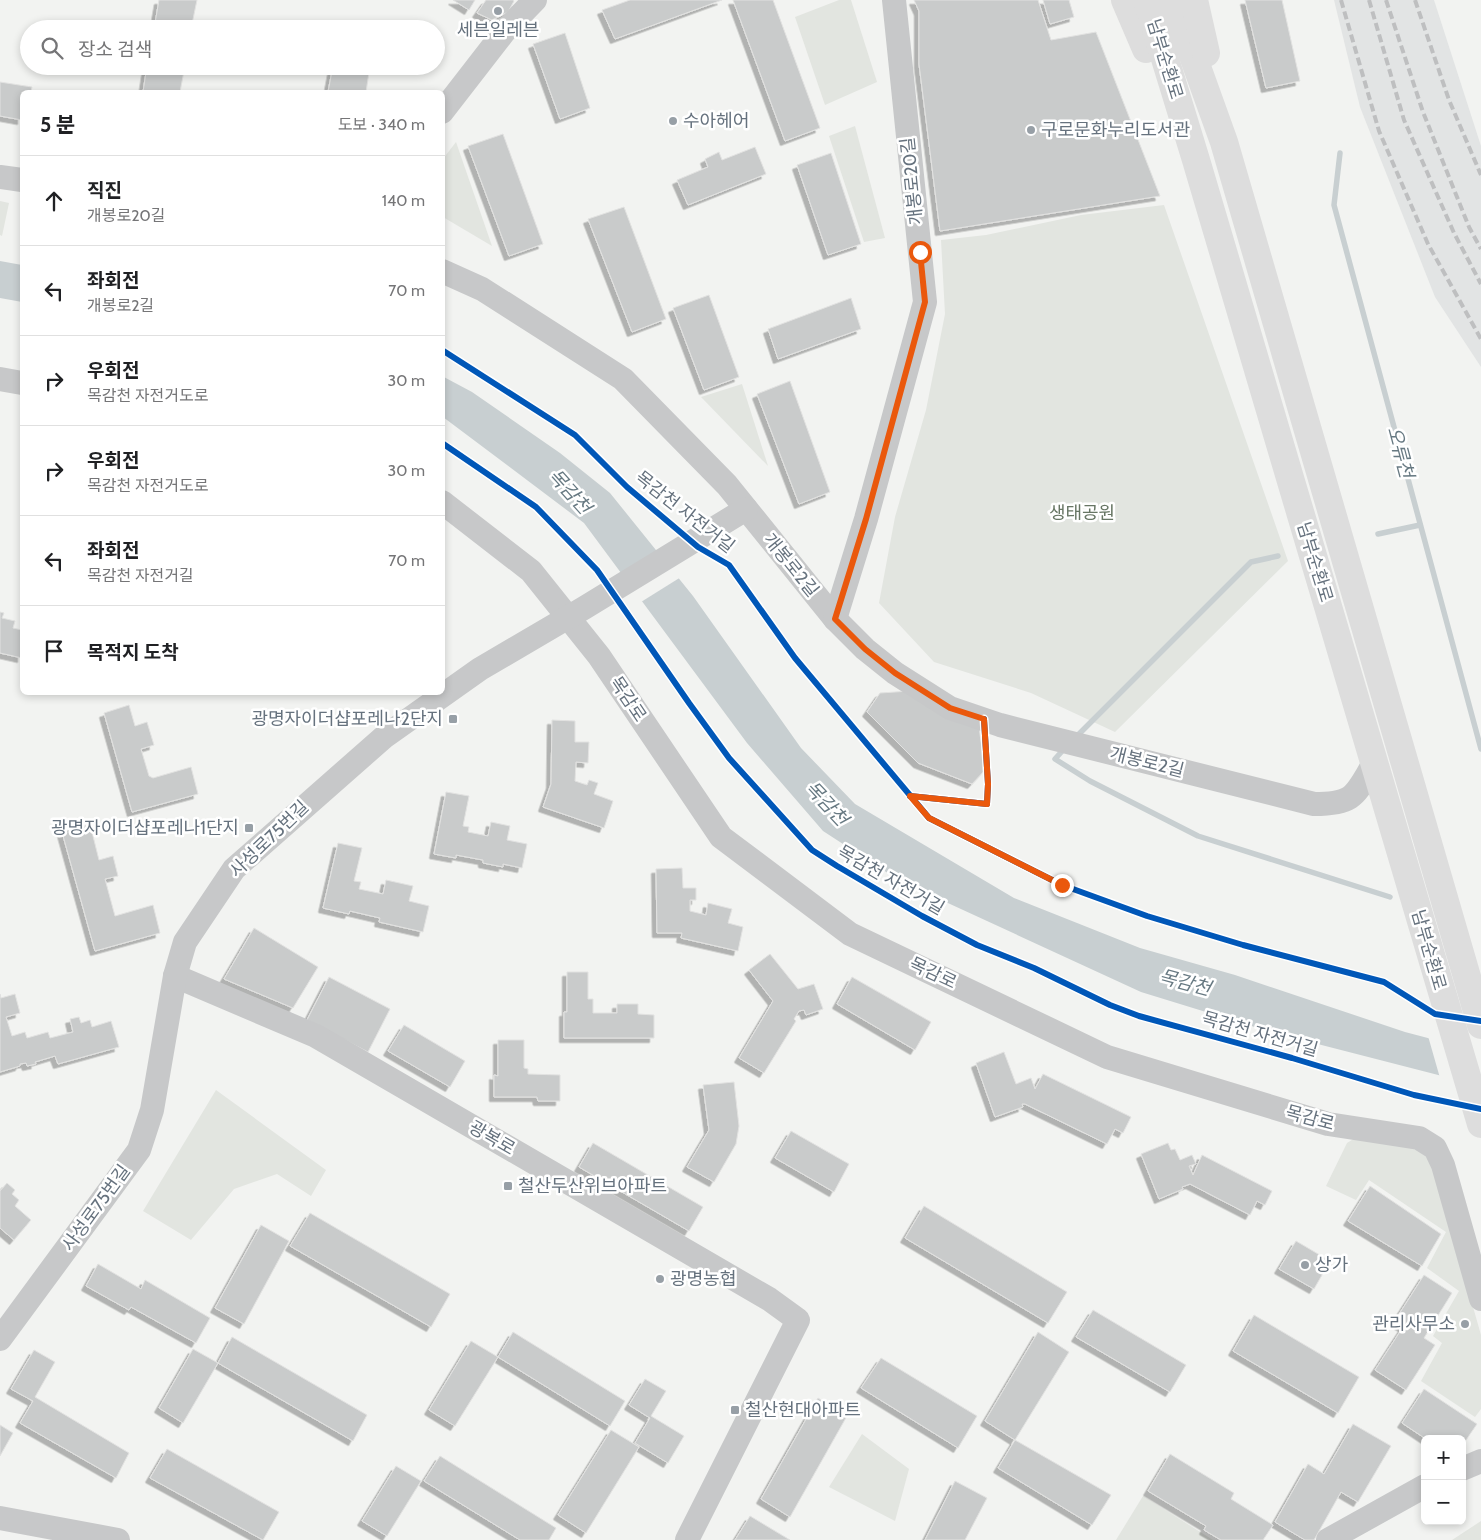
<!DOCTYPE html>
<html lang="ko">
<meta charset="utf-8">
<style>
:root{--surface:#fff;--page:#f6f6f6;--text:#202124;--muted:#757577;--line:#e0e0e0}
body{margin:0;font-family:Cabin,"Noto Sans KR",sans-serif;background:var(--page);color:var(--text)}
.controls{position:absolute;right:15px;bottom:15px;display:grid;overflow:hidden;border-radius:8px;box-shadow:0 2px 8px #0003}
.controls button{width:45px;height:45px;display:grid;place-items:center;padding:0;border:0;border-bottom:1px solid var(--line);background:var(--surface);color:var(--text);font:25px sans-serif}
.stop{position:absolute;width:15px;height:15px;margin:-11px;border:4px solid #ea580c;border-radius:50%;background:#fff}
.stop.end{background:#ea580c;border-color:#fff;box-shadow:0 1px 5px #0008}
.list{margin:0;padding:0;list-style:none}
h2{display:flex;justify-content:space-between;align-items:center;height:65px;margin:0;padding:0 20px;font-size:21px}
h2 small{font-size:16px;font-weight:400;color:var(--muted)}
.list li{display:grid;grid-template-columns:32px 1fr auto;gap:15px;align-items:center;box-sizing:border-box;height:90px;padding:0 20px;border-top:1px solid var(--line)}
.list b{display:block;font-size:19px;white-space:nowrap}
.list p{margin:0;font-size:16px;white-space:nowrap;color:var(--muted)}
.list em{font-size:16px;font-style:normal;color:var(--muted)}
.icon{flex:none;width:28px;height:28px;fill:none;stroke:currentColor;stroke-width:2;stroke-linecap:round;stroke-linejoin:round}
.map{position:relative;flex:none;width:1481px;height:1540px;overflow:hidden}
.search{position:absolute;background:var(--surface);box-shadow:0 2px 8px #0003;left:20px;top:20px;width:425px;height:55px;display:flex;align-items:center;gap:12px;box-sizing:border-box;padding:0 18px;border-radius:28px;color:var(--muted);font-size:19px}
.panel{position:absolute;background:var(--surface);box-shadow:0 2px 8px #0003;left:20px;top:90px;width:425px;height:605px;border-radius:8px}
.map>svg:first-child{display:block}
.built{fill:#e2e4e4}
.green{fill:#e2e5e0}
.water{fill:#c8cfd1}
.pier{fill:#f2f3f1}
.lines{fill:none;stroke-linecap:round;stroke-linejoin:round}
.stream{stroke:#c8cfd1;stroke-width:5.5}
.building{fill:#c9cbcb;stroke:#e2e2e1;filter:url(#shadow)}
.minor{stroke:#c7c8c9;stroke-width:24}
.major{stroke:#ddd;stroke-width:28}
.rail{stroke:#bebfc0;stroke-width:4;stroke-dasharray:8 4;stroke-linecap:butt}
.cycleway-casing{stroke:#fff;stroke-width:9}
.cycleway{stroke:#0057b8;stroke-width:6}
.route{stroke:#ea580c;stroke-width:6}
.poi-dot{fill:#979fa6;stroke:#fff;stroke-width:2}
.labels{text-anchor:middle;stroke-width:5;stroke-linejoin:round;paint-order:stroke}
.poi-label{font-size:18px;fill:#66727e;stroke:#fff;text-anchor:start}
.street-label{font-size:18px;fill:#66727e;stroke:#fff}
.park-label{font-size:18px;fill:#677664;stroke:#fff}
.water-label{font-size:19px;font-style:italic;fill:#677982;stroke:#fff}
</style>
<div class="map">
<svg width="1481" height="1540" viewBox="0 0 1481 1540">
<defs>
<filter id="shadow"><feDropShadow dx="-4.5" dy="4.5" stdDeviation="0" flood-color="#0004"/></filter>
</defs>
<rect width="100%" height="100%" fill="#f2f3f1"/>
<!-- built -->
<polygon class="built" points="1334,0 1434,0 1481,146 1481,367 1435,297 1360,107"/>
<!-- green -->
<g class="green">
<polygon points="839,0 851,0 877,82 825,105 795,17"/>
<polygon points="855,126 885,238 864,242 829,136"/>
<polygon points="456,142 492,246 443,217 443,159"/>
<polygon points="0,201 9,203 2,236 0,235"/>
<polygon points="1164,205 1288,561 1115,732 1031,693 934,662 879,603 895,517 926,410 945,314 941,240 986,235 1081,215"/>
<polygon points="742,384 768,466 701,397"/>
<polygon points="216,1090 326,1170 311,1196 277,1174 234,1189 191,1240 143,1211"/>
<polygon points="1360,1135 1412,1147 1425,1154 1434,1170 1481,1335 1481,1409 1475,1417 1421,1381 1442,1343 1433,1336 1459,1291 1427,1268 1446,1232 1369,1180 1356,1200 1326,1186 1347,1143"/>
<polygon points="862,1434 909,1469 895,1521 829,1487"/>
<polygon points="1143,1496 1213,1540 1116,1540"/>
<polygon points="1481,1521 1481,1540 1452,1540"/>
</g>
<!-- water -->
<g class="water">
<polygon points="0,261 22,265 22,302 0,298"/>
<polygon points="442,376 472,392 560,453 610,493 693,596 801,748 855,804 1014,898 1140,948 1235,975 1405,1032 1481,1052 1481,1086 1271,1032 1141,992 900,881 823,831 747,743 584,523 443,417"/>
</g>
<!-- pier -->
<g class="pier">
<polygon points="660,551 681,577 641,602 620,575"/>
<polygon points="1428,1036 1481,1050 1481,1089 1440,1078"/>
</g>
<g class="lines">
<!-- stream -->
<g class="stream">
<polyline points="1340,153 1334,205 1481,749"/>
<polyline points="1378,534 1420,525"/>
<polyline points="1076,737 1251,562 1278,556"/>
<polyline points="1064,749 1055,759 1090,781 1198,836 1390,897"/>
</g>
</g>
<!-- building -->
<g class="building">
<polygon points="159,0 197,0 191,29 154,29"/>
<polygon points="453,0 475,0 469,10"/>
<polygon points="486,0 513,0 514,1 508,12 492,20 477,13"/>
<polygon points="630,0 722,0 615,39 602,10"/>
<polygon points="733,0 773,0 820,128 785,141"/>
<polygon points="914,0 1038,0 1051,40 1096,32 1160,196 940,231 919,64 919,11"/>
<polygon points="1043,0 1069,0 1074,17 1050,24"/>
<polygon points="1245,0 1282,0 1300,81 1266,88"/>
<polygon points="565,33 590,108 560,119 533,44"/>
<polygon points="147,66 185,66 180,92 143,92"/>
<polygon points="333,66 370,66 366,92 328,92"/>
<polygon points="0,82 32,87 31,92 22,92 22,120 0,116"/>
<polygon points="503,134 543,244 509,256 468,146"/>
<polygon points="755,147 766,174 688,205 677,180 708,167 705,159 719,152 722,160"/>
<polygon points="831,153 861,244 828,255 797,165"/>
<polygon points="624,207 666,319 632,332 588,219"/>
<polygon points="709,295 739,377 704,390 673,308"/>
<polygon points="851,298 861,329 778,359 768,329"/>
<polygon points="790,381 830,492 799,504 757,394"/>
<polygon points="0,612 4,613 2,618 15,621 13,628 22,630 22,658 0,653"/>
<polygon points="910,691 979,727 985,770 972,784 918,763 867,712 880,693"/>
<polygon points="129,705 135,726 147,722 154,745 141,749 149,776 153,778 191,767 198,794 132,812 104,713"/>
<polygon points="552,720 575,721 575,742 589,742 588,763 576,762 575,781 587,785 589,780 598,783 594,794 613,801 604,828 543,807 551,784"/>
<polygon points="446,792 469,796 463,826 469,827 468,832 488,836 491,822 510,826 507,840 527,844 522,868 503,864 503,867 483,863 483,860 456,855 456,858 434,854"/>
<polygon points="90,824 99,860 113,856 118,876 105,879 115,916 153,905 160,933 95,951 62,832"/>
<polygon points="338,843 362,848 354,881 361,882 359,889 383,894 386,880 413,886 409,901 429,906 423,932 379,922 380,918 350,911 349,914 323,908"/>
<polygon points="682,868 683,888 696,888 696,900 690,900 690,911 706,915 708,903 732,909 728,923 743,927 738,951 681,938 682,933 657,933 656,869"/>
<polygon points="254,928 318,967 293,1008 224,979"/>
<polygon points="770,954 798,989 814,984 823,1009 806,1015 804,1010 799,1011 794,1019 796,1021 764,1073 739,1058 773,1001 749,970"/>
<polygon points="567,972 588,972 588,999 593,999 593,1013 617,1013 617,1004 638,1004 638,1014 654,1015 654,1038 564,1038 564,1012 567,1012"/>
<polygon points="329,977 390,1009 368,1052 307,1020"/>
<polygon points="852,977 931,1022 915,1050 837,1004"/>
<polygon points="0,994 1,998 15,994 20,1013 6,1017 12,1036 25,1032 27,1038 48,1032 50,1038 73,1032 70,1019 79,1017 81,1023 90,1020 92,1027 111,1021 119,1047 58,1064 55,1056 35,1062 36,1064 27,1066 26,1063 20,1064 20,1066 0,1072"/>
<polygon points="404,1025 465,1061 450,1087 388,1051"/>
<polygon points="498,1040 524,1040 524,1068 528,1069 528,1074 560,1075 560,1101 538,1101 537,1097 494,1097 494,1075 498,1076"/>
<polygon points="1004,1052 1016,1084 1031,1078 1035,1089 1043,1074 1131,1117 1123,1133 1115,1129 1107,1144 1025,1104 1022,1104 1023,1107 995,1117 976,1063"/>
<polygon points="734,1082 739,1126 736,1144 714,1182 687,1167 709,1130 703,1085"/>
<polygon points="791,1131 849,1164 834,1192 775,1158"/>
<polygon points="593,1143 703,1207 689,1231 579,1167"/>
<polygon points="1168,1143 1171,1150 1175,1149 1180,1160 1192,1155 1196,1164 1189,1166 1193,1175 1202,1155 1272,1191 1265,1205 1257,1201 1250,1215 1190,1184 1182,1187 1183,1189 1159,1199 1141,1154"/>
<polygon points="7,1183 15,1190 12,1194 19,1200 15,1206 31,1220 14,1240 0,1228 0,1191"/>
<polygon points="1370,1186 1441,1234 1422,1266 1348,1221"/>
<polygon points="924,1206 1067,1292 1048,1323 905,1238"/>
<polygon points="310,1213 450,1294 431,1327 290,1246"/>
<polygon points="261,1225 289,1241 244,1324 215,1308"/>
<polygon points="1296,1241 1330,1261 1314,1289 1279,1269"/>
<polygon points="98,1264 141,1289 145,1280 210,1318 196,1343 131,1307 129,1310 86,1286"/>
<polygon points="1424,1275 1452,1293 1424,1338 1435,1345 1406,1390 1375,1370 1403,1327 1394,1322"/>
<polygon points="1093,1310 1186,1365 1170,1392 1076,1337"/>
<polygon points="1254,1315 1359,1377 1338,1413 1233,1351"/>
<polygon points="513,1332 625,1401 610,1426 498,1357"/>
<polygon points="1038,1332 1069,1352 1015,1440 985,1421"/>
<polygon points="232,1337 367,1415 353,1441 218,1363"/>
<polygon points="471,1341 498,1357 455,1426 429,1410"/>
<polygon points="193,1349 218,1363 183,1423 159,1408"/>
<polygon points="34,1350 55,1362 35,1397 129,1453 116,1478 20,1423 33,1401 11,1389"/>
<polygon points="881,1358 977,1416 958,1448 861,1388"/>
<polygon points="645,1379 666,1391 651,1416 684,1436 668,1463 635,1443 650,1418 629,1405"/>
<polygon points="1424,1389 1477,1424 1462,1446 1462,1439 1426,1439 1402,1423"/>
<polygon points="818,1398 847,1416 790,1517 761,1499"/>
<polygon points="1353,1424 1391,1446 1358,1502 1341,1492 1314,1540 1305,1540 1275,1522 1308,1464 1324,1474"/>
<polygon points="0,1425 13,1433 0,1456"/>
<polygon points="611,1430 639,1447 586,1533 558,1515"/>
<polygon points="1015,1440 1111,1495 1092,1525 998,1468"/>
<polygon points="167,1449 279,1512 263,1540 150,1478"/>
<polygon points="1170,1454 1234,1493 1231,1499 1273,1525 1263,1540 1221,1540 1204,1530 1206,1526 1148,1491"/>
<polygon points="440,1456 556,1528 549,1540 520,1540 424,1481"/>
<polygon points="396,1466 421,1481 387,1536 362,1521"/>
<polygon points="955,1481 987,1498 965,1540 925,1540"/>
<polygon points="750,1516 790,1540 735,1540"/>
</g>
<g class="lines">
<!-- minor -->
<g class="minor">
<polyline points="442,112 504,32 535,0"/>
<polyline points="0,177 22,180"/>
<path d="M442,271l40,18 141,90 104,106 108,134 30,30 30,24 55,35 50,17 314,79c41,0 41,-9 60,-41"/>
<polyline points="0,379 22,383"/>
<polyline points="442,502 531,571 599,656 721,837 850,934 1107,1057 1328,1124 1419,1138 1435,1148 1443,1165 1481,1299"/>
<polyline points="835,619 866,519 925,302 894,0"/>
<polyline points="175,976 316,1036 769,1299 798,1320 687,1540"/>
<polyline points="0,1339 139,1150 152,1110 175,976 185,942 234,869 384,737 480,669 584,608 746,509"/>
<polyline points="1462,1469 1481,1461"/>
<polyline points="0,1518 118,1540"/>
<polyline points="1328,1540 1425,1486"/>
</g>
<!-- major -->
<g class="major">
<polyline points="1125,0 1146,49"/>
<polyline points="1147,0 1196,160 1481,1124"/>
<polyline points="1173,0 1224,142 1481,1025"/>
<polyline points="1194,0 1206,53"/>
</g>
<!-- rail -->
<g class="rail">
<polyline points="1341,0 1379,131 1428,244 1481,339"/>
<polyline points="1369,0 1404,120 1454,233 1481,284"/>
<polyline points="1386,0 1423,112 1469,227 1481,249"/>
<polyline points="1415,0 1449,100 1481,175"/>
</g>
<!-- cycleway casing -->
<g class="cycleway-casing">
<g id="cycleway">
<polyline points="442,350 575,435 627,487 698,547 729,565 795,658 929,818 1062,885 1147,916 1243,945 1384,982 1435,1014 1481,1021"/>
<polyline points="442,443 536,507 597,570 689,703 729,758 812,850 837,866 922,916 977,945 1034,968 1110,1005 1139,1016 1292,1058 1414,1095 1481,1109"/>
<polyline points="910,796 987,804 988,784 984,719"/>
</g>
</g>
<!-- cycleway -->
<use href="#cycleway" class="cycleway"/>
</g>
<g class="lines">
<!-- route -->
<polyline class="route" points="920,252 925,302 866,519 835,619 865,649 895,673 950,708 984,719 988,784 987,804 910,796 929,818 1062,885"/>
</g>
<!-- markers -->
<g class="poi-dot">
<circle cx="498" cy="11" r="5"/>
<circle cx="673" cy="121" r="5"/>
<circle cx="1031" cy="130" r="5"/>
<rect x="448" y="714" width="10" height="10" rx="2.5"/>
<rect x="244" y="823" width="10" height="10" rx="2.5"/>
<rect x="503" y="1181" width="10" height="10" rx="2.5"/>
<circle cx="1305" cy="1265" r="5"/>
<circle cx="660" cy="1279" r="5"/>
<circle cx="1465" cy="1324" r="5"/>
<rect x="730" y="1405" width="10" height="10" rx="2.5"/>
</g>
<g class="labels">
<!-- poi labels -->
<g class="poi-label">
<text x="498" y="36" text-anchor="middle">세븐일레븐</text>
<text x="683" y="127">수아헤어</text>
<text x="1041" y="136">구로문화누리도서관</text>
<text x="443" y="725" text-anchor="end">광명자이더샵포레나2단지</text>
<text x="239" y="834" text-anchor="end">광명자이더샵포레나1단지</text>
<text x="518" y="1192">철산두산위브아파트</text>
<text x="1315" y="1271">상가</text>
<text x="670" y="1285">광명농협</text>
<text x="1455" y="1330" text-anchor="end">관리사무소</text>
<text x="745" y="1416">철산현대아파트</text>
</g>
<!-- street labels -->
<g class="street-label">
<text transform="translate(1165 59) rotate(73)" y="6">남부순환로</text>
<text transform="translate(912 181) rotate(-96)" y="6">개봉로20길</text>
<text transform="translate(685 512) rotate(38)" y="6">목감천 자전거길</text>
<text transform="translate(1315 562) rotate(73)" y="6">남부순환로</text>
<text transform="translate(791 565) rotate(51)" y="6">개봉로2길</text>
<text transform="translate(628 699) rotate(56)" y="6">목감로</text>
<text transform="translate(1147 762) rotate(14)" y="6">개봉로2길</text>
<text transform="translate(269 839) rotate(-44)" y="6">사성로75번길</text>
<text transform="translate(891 880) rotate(30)" y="6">목감천 자전거길</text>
<text transform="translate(1429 950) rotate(74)" y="6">남부순환로</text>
<text transform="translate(933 973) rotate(25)" y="6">목감로</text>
<text transform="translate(1260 1034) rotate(16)" y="6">목감천 자전거길</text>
<text transform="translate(1310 1118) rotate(15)" y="6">목감로</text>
<text transform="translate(492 1138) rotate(30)" y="6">광복로</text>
<text transform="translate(96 1208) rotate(-54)" y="6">사성로75번길</text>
</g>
<!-- park labels -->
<g class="park-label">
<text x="1082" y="519">생태공원</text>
</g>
<!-- water labels -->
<g class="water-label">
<text transform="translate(1401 452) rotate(75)" y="7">오류천</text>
<text transform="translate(570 491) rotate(48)" y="7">목감천</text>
<text transform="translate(827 803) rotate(47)" y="7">목감천</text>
<text transform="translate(1185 982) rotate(15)" y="7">목감천</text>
</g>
</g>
</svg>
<div class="controls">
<button>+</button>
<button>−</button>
</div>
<div class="stop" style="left:920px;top:252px"></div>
<div class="stop end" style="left:1062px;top:885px"></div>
<div class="search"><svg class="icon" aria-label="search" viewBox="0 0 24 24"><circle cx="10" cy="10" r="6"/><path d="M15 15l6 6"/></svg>장소 검색</div>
<section class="panel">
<h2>5 분<small>도보 · 340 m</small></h2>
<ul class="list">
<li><svg class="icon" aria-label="ahead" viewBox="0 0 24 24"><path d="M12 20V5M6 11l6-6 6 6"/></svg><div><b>직진</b><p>개봉로20길</p></div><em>140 m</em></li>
<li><svg class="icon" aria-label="left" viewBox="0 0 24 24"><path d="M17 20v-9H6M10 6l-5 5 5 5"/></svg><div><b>좌회전</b><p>개봉로2길</p></div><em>70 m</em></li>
<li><svg class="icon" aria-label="right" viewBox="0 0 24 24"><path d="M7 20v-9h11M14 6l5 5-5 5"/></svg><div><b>우회전</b><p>목감천 자전거도로</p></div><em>30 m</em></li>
<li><svg class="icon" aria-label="right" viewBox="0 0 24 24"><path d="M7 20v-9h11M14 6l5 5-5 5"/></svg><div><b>우회전</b><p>목감천 자전거도로</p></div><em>30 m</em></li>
<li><svg class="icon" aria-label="left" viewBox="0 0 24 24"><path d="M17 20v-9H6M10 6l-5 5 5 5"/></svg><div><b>좌회전</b><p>목감천 자전거길</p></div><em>70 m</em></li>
<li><svg class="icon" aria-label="arrive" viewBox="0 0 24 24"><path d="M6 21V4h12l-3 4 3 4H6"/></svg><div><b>목적지 도착</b></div></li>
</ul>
</section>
</div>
